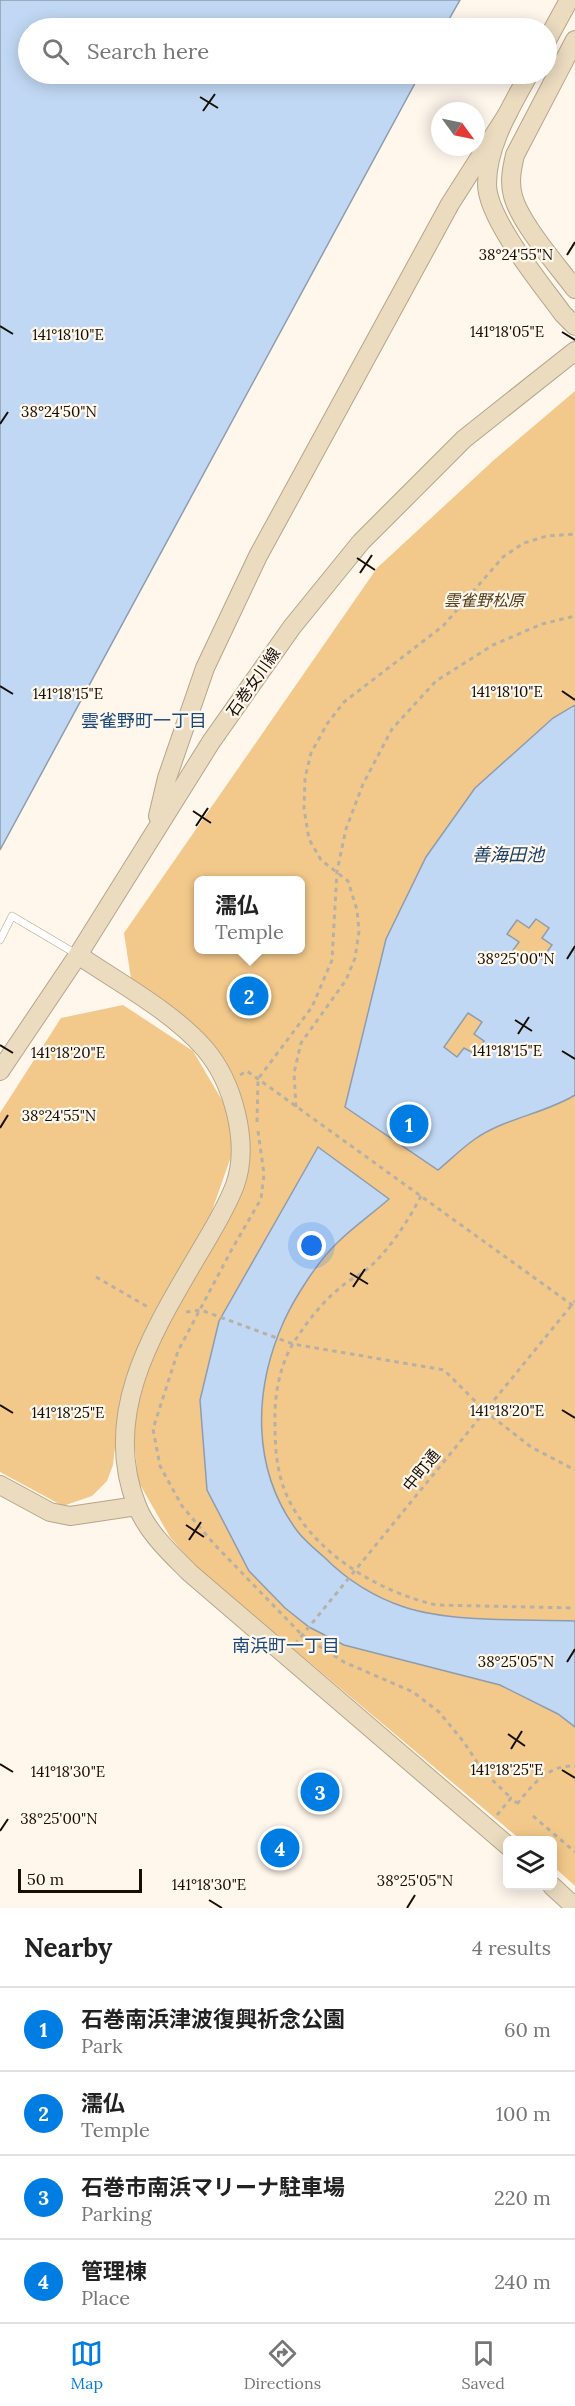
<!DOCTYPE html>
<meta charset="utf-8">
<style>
:root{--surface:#fff;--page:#f6f6f6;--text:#222;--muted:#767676;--line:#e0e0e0;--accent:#007de3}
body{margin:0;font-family:Lora,"Noto Sans JP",serif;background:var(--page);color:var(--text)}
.controls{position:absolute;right:18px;bottom:18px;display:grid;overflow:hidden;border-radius:9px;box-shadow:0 3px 15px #0003}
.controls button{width:54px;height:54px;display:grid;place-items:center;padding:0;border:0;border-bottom:2px solid var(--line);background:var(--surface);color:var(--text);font:30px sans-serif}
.compass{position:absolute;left:431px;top:102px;width:54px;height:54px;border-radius:50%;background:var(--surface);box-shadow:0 3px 15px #0003;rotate:123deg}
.scale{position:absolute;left:18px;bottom:15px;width:124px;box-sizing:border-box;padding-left:6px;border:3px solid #160f06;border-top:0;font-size:16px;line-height:21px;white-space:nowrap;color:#160f06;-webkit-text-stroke:4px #fff7ec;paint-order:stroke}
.you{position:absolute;left:312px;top:1246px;width:21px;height:21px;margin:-15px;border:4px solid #fff;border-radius:50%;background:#1a73e8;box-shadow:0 0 0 9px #1a73e833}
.badge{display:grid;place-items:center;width:39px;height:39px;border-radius:50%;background:var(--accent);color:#fff;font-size:20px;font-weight:700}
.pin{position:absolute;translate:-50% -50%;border:3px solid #fff;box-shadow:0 2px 6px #0006}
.popup{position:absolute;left:194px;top:876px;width:111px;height:78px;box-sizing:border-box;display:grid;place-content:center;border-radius:9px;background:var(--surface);filter:drop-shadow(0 2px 4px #0005);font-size:20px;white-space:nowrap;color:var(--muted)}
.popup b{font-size:22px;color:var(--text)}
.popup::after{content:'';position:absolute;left:50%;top:100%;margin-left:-12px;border:12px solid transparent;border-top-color:var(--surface)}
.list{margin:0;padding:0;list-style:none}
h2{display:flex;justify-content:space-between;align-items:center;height:78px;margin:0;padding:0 24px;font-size:26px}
h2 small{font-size:20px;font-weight:400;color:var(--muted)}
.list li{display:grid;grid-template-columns:39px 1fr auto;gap:18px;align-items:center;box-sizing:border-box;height:84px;padding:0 24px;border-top:2px solid var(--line)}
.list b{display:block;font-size:22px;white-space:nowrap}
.list p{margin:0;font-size:20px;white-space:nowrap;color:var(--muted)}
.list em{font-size:20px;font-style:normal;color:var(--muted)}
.icon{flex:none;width:33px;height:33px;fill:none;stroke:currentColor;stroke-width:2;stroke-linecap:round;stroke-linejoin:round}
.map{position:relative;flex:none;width:575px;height:1908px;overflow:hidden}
.search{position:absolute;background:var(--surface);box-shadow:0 3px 15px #0003;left:18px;right:18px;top:18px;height:66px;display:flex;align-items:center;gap:15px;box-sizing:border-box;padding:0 21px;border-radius:33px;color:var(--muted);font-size:22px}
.sheet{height:414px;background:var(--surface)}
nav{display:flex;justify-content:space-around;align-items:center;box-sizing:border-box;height:84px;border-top:2px solid var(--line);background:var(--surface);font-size:16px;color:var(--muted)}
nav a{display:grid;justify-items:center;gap:3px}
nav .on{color:var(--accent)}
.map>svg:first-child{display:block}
.green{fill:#f3c98b;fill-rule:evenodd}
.water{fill:#c1d8f4;stroke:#8e9cad;stroke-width:1.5;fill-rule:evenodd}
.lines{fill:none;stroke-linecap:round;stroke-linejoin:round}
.lane-casing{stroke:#b7a489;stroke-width:8}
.secondary-casing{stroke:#b7a489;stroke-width:20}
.path{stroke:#b7b0a5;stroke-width:3;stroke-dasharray:4.5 4.5;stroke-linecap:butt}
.lane{stroke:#fff;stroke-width:7}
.secondary{stroke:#ebdcc0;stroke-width:18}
.ticks{fill:none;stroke:#160f06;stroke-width:2}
.labels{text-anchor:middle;stroke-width:4.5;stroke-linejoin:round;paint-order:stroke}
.park-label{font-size:16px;font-style:italic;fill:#533d1a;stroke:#fff7ec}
.street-label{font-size:16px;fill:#160f06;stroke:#fff7ec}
.neighbourhood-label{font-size:18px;fill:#1a4a7d;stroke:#fff7ec}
.water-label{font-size:18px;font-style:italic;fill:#18416c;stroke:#fff7ec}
.ticks-label{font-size:15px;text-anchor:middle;fill:#160f06;stroke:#fff7ec;stroke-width:4.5;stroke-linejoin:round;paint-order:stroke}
</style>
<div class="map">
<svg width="575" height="1908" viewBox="0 0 575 1908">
<rect width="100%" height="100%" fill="#fff7ec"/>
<!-- green -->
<g class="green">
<path d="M575,391v1495l-22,-20 -1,-26h-31l-324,-272 -27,-31 -32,-56 -6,-66 11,-44 102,-191 -15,-106 -98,-89 -8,-52 253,-365 118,-109zM198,880h102v70h-102z"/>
<polygon points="123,1005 193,1051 229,1112 234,1148 207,1225 141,1341 121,1397 113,1465 107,1481 92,1496 63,1506 0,1472 0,1113 61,1018"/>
</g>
<!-- water -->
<g class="water">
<polygon points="0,0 460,0 444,28 28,28 28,74 420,74 0,850"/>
<path d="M575,705v390c-31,19 -70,23 -100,44 -13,9 -25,21 -37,31l-93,-63 41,-168 40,-82 49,-69 78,-70zM536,919l13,9 -7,10 10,7 -10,14 -10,-7 -8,11 -13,-10 8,-11 -12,-8 10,-14 12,8zM468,1013l14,9 -8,12 10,7 -9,13 -11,-6 -7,9 -13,-10z"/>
<path d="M318,1147l71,52c-17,15 -36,28 -52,44 -19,18 -42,54 -53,78 -31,69 -33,149 14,211 7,9 17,17 26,25 22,22 50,40 80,50 49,16 118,12 171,14v106l-17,-13 -58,-29 -156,-40 -35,-18 -24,-19 -36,-37 -42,-81 -7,-90 19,-79z"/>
</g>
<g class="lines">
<!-- lane casing -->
<g class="lane-casing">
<polyline id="lane" points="0,940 12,916 78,955"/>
</g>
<!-- secondary casing -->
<g class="secondary-casing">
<g id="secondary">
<path d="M575,40l-60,115c-3,13 -6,27 -2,41 7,27 44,69 62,93"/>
<polyline points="546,42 569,0"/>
<path d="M529,74c-18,33 -42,71 -42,110 0,35 55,101 76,130l12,12"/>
<polyline points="158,816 167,778 205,668 258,556 450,204 508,113"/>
<path d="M78,955c40,27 95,57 127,94 28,33 45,94 30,136 -9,24 -23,46 -36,68 -45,77 -99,161 -62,253 11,27 33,47 53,67l318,273"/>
<polyline points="0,1071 78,955 211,742 292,627 361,542 464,439 575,351"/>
<polyline points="0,1485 50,1512 70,1516 137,1506"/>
<polyline points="552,1886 575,1907"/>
</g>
</g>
<!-- path -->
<g class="path">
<polyline points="240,1075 247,1071 575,1307"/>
<polyline points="296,1107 294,1073 301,1043 346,980 355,958 359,931 357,910 348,881 321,860 309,839 304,809 305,778 311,753 327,724 344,702 443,626 503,557 524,543 547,536 575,534"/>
<polyline points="257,1122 258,1079 312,1007 332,960 337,871 346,829 363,784 392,729 436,681 493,645 542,624 575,616"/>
<polyline points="258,1131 264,1174 261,1199 232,1249 178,1351 153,1429 160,1466 182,1506 214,1544 302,1635 344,1662 413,1692 439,1712 463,1741 483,1771 511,1798"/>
<path d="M421,1196c-13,25 -30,51 -50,70 -9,8 -21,13 -30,21 -19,15 -34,35 -47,55 -15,24 -20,55 -19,83 0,24 2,49 12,71 26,57 90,95 149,109l139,3"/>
<polyline points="96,1277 148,1307"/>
<polyline points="186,1312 201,1310 293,1344 444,1370 485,1411 531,1447 575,1470"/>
<polyline points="295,1644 575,1301"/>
<path d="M517,1804c16,-20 31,-39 58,-38"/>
<polyline points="497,1815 511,1798 517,1803"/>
<polyline points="533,1816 575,1852"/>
</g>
<!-- lane -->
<use href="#lane" class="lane"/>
<!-- secondary -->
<use href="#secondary" class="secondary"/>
</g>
<!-- ticks -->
<path class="ticks" d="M200,97l18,11M203,111l12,-17M567,255l8,-13M0,326l13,8M562,332l13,8M0,424l8,-12M357,558l18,12M360,573l12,-18M0,686l13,8M562,691l13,9M193,811l18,12M196,826l12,-18M567,959l8,-13M515,1020l17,11M518,1034l11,-17M0,1045l13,8M562,1051l13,8M0,1128l8,-13M350,1273l18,11M353,1287l12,-18M0,1405l13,8M562,1410l13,8M186,1525l18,12M189,1540l12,-18M567,1662l8,-13M508,1734l17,12M511,1749l11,-18M0,1764l13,8M562,1770l13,8M0,1831l8,-12M209,1900l13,8M407,1908l8,-13"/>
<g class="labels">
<!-- park labels -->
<g class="park-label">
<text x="484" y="606">雲雀野松原</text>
</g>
<!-- street labels -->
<g class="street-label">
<text transform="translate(253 682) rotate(-55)" y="6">石巻女川線</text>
<text transform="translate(421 1470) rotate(-51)" y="6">中町通</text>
</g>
<!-- neighbourhood labels -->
<g class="neighbourhood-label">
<text x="144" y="727">雲雀野町一丁目</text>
<text x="286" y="1652">南浜町一丁目</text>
</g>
<!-- water labels -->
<g class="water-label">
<text x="508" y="861">善海田池</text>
</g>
</g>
<g class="ticks-label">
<text x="516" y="260">38°24'55"N</text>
<text x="507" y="337">141°18'05"E</text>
<text x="68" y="340">141°18'10"E</text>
<text x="59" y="417">38°24'50"N</text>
<text x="507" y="697">141°18'10"E</text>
<text x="68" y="699">141°18'15"E</text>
<text x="516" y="964">38°25'00"N</text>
<text x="507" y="1056">141°18'15"E</text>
<text x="68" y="1058">141°18'20"E</text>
<text x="59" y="1121">38°24'55"N</text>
<text x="507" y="1416">141°18'20"E</text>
<text x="68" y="1418">141°18'25"E</text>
<text x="516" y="1667">38°25'05"N</text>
<text x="507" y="1775">141°18'25"E</text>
<text x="68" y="1777">141°18'30"E</text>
<text x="59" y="1824">38°25'00"N</text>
<text x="415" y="1886">38°25'05"N</text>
<text x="209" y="1890">141°18'30"E</text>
</g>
</svg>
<div class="controls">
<button><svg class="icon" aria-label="layers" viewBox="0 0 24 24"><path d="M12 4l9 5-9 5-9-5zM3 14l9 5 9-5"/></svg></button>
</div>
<svg class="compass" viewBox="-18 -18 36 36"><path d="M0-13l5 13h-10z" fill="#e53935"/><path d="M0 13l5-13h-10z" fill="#767676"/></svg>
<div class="scale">50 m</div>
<div class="you"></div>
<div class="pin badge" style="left:409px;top:1124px">1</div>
<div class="pin badge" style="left:249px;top:996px">2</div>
<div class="popup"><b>濡仏</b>Temple</div>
<div class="pin badge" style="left:320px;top:1792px">3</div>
<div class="pin badge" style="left:280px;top:1848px">4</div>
<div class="search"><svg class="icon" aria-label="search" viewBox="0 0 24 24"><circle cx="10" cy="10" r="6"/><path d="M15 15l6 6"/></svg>Search here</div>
</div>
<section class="sheet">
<h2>Nearby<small>4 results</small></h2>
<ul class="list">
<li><span class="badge">1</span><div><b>石巻南浜津波復興祈念公園</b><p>Park</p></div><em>60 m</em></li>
<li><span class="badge">2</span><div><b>濡仏</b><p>Temple</p></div><em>100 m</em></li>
<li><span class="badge">3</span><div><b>石巻市南浜マリーナ駐車場</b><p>Parking</p></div><em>220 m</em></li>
<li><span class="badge">4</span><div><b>管理棟</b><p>Place</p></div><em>240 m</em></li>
</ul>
</section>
<nav>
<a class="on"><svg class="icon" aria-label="map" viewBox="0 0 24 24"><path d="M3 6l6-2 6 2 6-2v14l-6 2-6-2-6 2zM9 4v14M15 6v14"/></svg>Map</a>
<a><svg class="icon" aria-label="directions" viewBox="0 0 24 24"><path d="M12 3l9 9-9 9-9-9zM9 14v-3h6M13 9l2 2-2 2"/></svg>Directions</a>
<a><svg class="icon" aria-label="saved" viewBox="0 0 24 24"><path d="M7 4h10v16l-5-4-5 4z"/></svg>Saved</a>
</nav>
